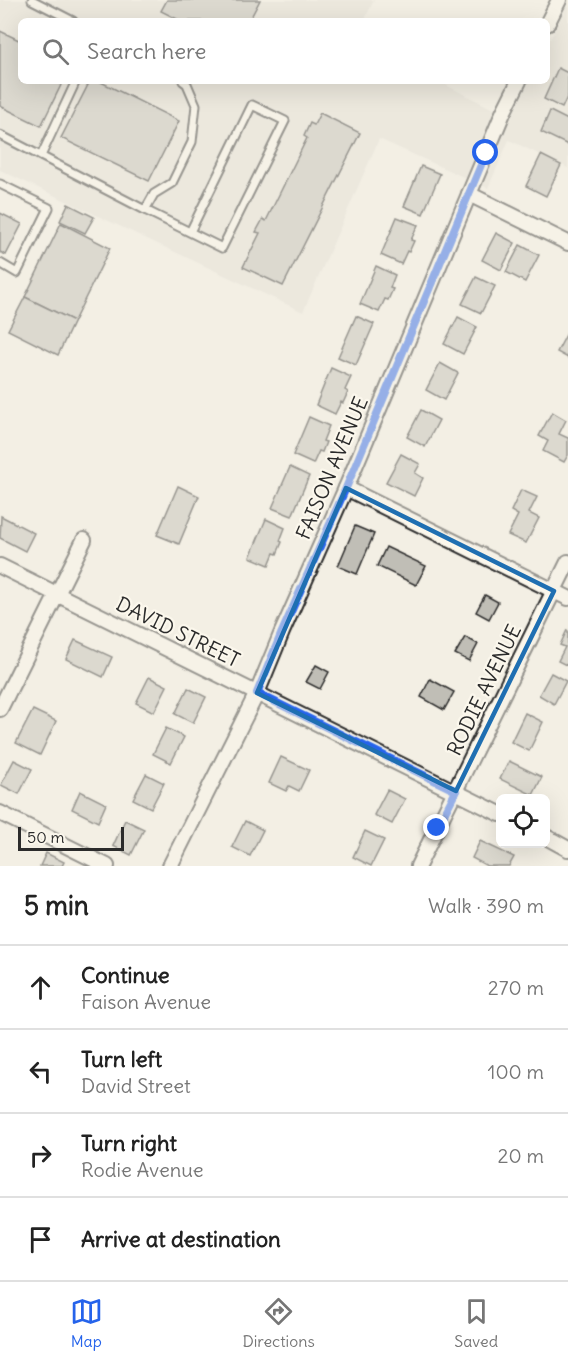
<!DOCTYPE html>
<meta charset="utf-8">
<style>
:root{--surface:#fff;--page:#f2f2f2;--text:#222;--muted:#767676;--line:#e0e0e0;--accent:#2563eb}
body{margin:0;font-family:Delius,sans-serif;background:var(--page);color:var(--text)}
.controls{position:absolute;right:18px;bottom:18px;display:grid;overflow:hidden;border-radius:9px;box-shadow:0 6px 24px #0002}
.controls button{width:54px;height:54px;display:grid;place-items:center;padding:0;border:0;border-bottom:2px solid var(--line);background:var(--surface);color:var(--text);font:30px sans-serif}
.scale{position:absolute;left:18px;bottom:15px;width:106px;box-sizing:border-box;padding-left:6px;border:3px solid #2b2b2b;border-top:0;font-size:16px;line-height:21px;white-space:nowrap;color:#2b2b2b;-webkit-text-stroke:4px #fbf7ec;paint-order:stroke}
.stop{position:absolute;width:18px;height:18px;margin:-14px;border:4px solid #2563eb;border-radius:50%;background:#fff}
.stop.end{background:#2563eb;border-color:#fff;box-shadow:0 2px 6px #0008}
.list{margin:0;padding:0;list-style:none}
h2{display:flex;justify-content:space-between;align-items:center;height:78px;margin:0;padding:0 24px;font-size:26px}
h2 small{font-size:20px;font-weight:400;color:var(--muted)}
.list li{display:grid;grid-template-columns:39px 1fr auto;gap:18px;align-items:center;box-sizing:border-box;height:84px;padding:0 24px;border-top:2px solid var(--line)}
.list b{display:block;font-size:22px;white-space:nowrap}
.list p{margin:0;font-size:20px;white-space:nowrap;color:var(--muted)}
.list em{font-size:20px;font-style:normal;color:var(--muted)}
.icon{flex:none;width:33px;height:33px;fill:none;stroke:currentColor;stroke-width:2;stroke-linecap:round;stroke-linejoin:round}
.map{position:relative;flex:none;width:568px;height:866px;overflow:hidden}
.search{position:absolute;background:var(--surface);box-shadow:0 6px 24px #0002;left:18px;right:18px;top:18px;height:66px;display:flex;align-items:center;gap:15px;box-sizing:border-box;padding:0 21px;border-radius:9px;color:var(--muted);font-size:22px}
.sheet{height:414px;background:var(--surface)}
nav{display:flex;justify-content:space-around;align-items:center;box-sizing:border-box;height:84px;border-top:2px solid var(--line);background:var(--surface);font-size:16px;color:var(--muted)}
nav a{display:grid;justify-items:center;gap:3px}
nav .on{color:var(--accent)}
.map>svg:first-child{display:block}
.built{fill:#e4e0d6}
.building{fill:#c0beb6;stroke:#2b2b2b;stroke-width:1.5}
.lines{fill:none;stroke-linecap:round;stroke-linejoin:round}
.lane-casing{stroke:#2b2b2b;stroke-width:11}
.street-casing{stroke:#2b2b2b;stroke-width:18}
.lane{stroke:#fbf7ec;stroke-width:7}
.street{stroke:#fbf7ec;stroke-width:14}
.route{stroke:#2563eb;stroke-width:8}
.marked{fill:none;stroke:#1f6fb2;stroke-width:4.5;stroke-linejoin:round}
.labels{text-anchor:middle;stroke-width:4.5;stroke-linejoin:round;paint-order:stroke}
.street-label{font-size:20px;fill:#2b2b2b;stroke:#fbf7ec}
</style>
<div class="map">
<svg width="568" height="866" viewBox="0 0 568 866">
<rect width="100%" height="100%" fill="#f3efe4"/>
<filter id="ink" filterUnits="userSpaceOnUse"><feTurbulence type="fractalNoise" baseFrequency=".0167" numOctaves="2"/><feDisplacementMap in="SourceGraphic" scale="12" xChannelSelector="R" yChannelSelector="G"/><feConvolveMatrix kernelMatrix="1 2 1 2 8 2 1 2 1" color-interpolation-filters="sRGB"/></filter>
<g filter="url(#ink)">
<!-- built -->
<polygon class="built" points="0,0 374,0 364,21 21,21 21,81 438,81 511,118 529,81 547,81 547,46 568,3 568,168 509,140 488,188 379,139 303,312 0,170"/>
<!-- building -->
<g class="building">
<polygon points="167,0 260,0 249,21 181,21 161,11"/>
<polygon points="0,31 21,41 21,81 63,81 41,126 0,106"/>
<polygon points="558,68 568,73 568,95 562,108 544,99"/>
<polygon points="90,81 99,81 179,121 149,181 61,138"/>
<polygon points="550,111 568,120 568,145 541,132"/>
<polygon points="320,113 360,133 283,286 243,267 260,233 256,232 263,219 266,221 307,138 304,136 310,123 314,125"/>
<polygon points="541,155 561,165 546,196 526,186"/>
<polygon points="421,166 440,174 423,214 404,206"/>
<polygon points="68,204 94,217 85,233 60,221"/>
<polygon points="0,213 22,224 6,255 0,252"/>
<polygon points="397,217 418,225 411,240 414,241 409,252 407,251 401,264 381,255"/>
<polygon points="61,223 110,248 74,321 25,297"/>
<polygon points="496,233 515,243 501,270 482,260"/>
<polygon points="520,245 539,255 525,282 506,272"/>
<polygon points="376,266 395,275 390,288 393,289 388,300 385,299 379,312 360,304"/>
<polygon points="476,277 495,286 481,313 462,304"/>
<polygon points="25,297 74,321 58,355 8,330"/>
<polygon points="356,316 374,324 356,365 338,357"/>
<polygon points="458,317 477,327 463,354 444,344"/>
<polygon points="568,331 568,358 557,352"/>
<polygon points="440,363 458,373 444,400 426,390"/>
<polygon points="331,368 351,377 345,390 348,392 343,403 341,402 335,414 316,405"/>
<polygon points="421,410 439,420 425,447 407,437"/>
<polygon points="552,412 566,420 559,434 568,438 568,455 564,462 543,451 548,441 539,436"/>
<polygon points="309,417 329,426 323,441 326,442 322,452 319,451 313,464 293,455"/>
<polygon points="401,454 420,464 415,473 423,478 414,496 386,482"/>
<polygon points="290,467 309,476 292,516 272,508"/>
<polygon points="178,486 199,496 179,544 157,535"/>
<polygon points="521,490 537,497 529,513 539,518 526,543 508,535 518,515 511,511"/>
<polygon points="1,516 34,533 25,551 0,538"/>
<polygon points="266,519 285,528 280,541 282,542 277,554 274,553 269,565 250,557"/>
<polygon points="355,526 374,534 357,574 338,566"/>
<polygon points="386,547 426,566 416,585 377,566"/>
<polygon points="485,595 498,602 489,619 476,612"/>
<polygon points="567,630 568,631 568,666 558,661 565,647 560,645"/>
<polygon points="465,637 478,644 469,661 455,654"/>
<polygon points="75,640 112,657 103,677 66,659"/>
<polygon points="316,665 329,672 320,689 306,682"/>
<polygon points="551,673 566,681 554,704 539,695"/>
<polygon points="149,677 167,686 154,712 136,703"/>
<polygon points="430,679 454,692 444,710 421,697"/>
<polygon points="188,688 206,697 193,723 175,714"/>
<polygon points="33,710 56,721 40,755 16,743"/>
<polygon points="525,713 543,722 529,751 511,742"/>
<polygon points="166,728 184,737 171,763 153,754"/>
<polygon points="281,757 309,770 299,791 289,786 286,791 269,783"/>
<polygon points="14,760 32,769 19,794 1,785"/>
<polygon points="509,761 542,777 533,795 500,779"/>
<polygon points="146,774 164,783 151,808 133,799"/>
<polygon points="387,790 405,799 392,824 374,815"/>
<polygon points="80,791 106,804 98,822 72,809"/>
<polygon points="125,820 144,829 131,855 113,846"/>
<polygon points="245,821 263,830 250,856 232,847"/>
<polygon points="365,831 384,840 371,866 353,857"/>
<polygon points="480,841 514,857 509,866 487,866 472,858"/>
<polygon points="46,853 64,862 62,866 40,866"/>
</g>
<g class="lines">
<!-- lane casing -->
<g class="lane-casing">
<g id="lane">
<polyline points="32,0 73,21"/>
<polyline points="0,135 145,210 154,194 172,183 192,142 196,105 187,84 183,81"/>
<polyline points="41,156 76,81"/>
<polyline points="0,184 49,208 17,273 0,263"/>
<polyline points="145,210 222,248 285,121 252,105 190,232"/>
</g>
</g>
<!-- street casing -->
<g class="street-casing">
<g id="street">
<polyline points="547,24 559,0"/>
<polyline points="469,194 568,243"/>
<polyline points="346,488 568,598"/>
<polyline points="0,566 500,814"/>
<polyline points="0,709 84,540"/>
<polyline points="0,813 107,866"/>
<polyline points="546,837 568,849"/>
<polyline points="170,866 257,693 282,632 346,488 503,113 519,81"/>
<polyline points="418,866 568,562"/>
</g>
</g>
<!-- lane -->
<use href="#lane" class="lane"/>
<!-- street -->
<use href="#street" class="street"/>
</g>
</g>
<g class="lines" filter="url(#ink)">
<!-- route -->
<polyline class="route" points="437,828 456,791 257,693 282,632 346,488 486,153"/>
</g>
<!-- marked area -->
<path d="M0 0H568V866H0ZM346,488l208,103 -98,200 -199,-98z" fill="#f3efe4" fill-opacity=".55" fill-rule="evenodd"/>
<path class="marked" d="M346,488l208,103 -98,200 -199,-98z"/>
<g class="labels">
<!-- street labels -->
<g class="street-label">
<text transform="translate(332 468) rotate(-67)" y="7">FAISON AVENUE</text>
<text transform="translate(178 632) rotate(26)" y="7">DAVID STREET</text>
<text transform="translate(484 690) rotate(-64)" y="7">RODIE AVENUE</text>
</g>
</g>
</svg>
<div class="controls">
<button><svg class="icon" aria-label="locate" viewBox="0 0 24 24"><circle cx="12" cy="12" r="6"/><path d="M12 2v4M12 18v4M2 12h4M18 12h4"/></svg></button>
</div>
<div class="scale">50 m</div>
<div class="stop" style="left:486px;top:153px"></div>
<div class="stop end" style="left:437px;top:828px"></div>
<div class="search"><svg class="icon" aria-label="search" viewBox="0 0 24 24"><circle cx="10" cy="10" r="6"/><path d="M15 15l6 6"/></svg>Search here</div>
</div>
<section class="sheet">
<h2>5 min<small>Walk · 390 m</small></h2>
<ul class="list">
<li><svg class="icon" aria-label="ahead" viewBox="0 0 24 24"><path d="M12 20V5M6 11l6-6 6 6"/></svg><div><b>Continue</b><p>Faison Avenue</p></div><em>270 m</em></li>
<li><svg class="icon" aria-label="left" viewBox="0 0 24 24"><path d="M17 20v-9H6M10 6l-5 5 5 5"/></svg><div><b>Turn left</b><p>David Street</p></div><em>100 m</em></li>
<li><svg class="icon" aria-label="right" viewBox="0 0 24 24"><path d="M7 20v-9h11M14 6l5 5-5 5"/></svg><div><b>Turn right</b><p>Rodie Avenue</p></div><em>20 m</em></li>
<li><svg class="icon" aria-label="arrive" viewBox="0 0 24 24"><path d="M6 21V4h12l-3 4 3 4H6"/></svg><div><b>Arrive at destination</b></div></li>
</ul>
</section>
<nav>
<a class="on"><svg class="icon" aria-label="map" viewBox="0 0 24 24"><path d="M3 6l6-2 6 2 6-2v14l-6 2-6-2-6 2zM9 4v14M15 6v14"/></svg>Map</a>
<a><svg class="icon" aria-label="directions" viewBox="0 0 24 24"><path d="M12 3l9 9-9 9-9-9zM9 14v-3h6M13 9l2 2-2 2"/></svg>Directions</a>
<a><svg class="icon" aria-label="saved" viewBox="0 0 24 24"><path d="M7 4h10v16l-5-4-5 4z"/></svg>Saved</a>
</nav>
